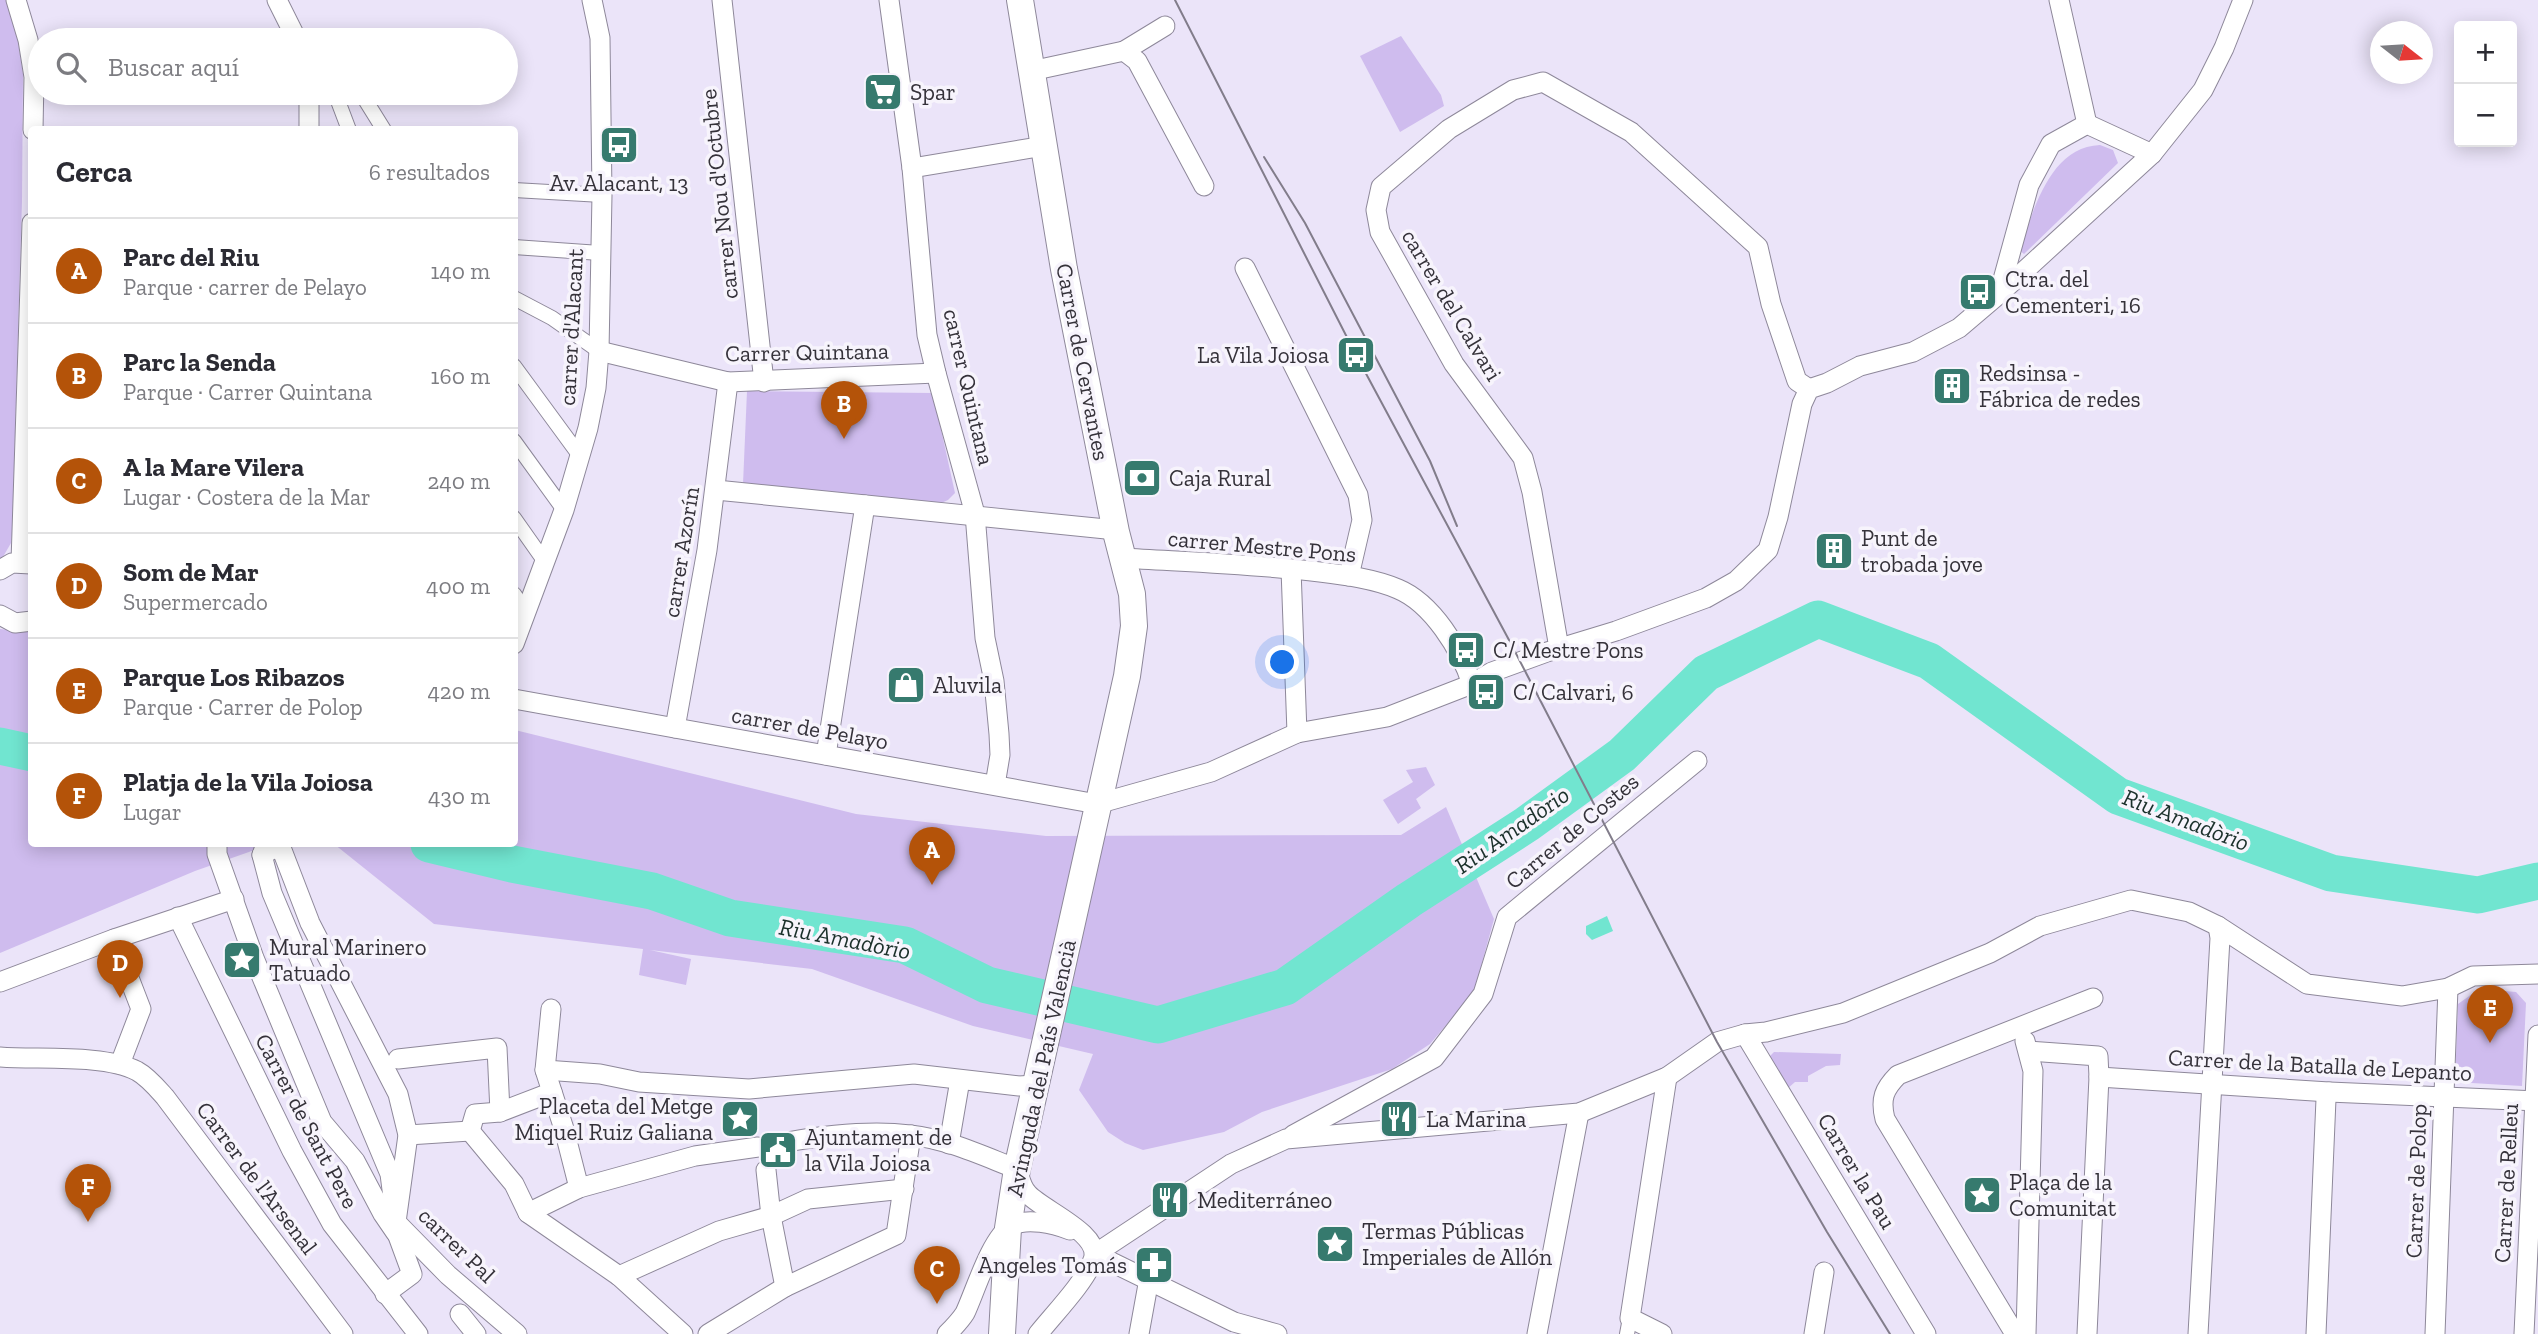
<!DOCTYPE html>
<html lang="es">
<meta charset="utf-8">
<style>
:root{--surface:#fff;--page:#f2f2f3;--text:#2b2b33;--muted:#7c7c81;--line:#e1e1e2;--accent:#b45309}
body{margin:0;font-family:"Zilla Slab",serif;background:var(--page);color:var(--text)}
.controls{position:absolute;right:21px;top:21px;display:grid;overflow:hidden;border-radius:7px;box-shadow:0 4px 18px #0003}
.controls button{width:63px;height:63px;display:grid;place-items:center;padding:0;border:0;border-bottom:2px solid var(--line);background:var(--surface);color:var(--text);font:35px sans-serif}
.compass{position:absolute;left:2370px;top:21px;width:63px;height:63px;border-radius:50%;background:var(--surface);box-shadow:0 4px 18px #0003;rotate:107deg}
.you{position:absolute;left:1283px;top:663px;width:24px;height:24px;margin:-18px;border:5px solid #fff;border-radius:50%;background:#1a73e8;box-shadow:0 0 0 10px #1a73e833}
.badge{display:grid;place-items:center;width:46px;height:46px;border-radius:50%;background:var(--accent);color:#fff;font-size:23px;font-weight:700}
.pin{position:absolute;translate:-50% -58px;filter:drop-shadow(0 2px 4px #0008)}
.pin::after{content:'';position:absolute;top:37px;width:24px;height:21px;background:inherit;clip-path:polygon(0 0,100% 0,50% 100%)}
.list{margin:0;padding:0;list-style:none}
h2{display:flex;justify-content:space-between;align-items:center;height:91px;margin:0;padding:0 28px;font-size:30px}
h2 small{font-size:23px;font-weight:400;color:var(--muted)}
.list li{display:grid;grid-template-columns:46px 1fr auto;gap:21px;align-items:center;box-sizing:border-box;height:105px;padding:0 28px;border-top:2px solid var(--line)}
.list b{display:block;font-size:26px;white-space:nowrap}
.list p{margin:0;font-size:23px;white-space:nowrap;color:var(--muted)}
.list em{font-size:23px;font-style:normal;color:var(--muted)}
.icon{flex:none;width:38px;height:38px;fill:none;stroke:currentColor;stroke-width:2;stroke-linecap:round;stroke-linejoin:round}
.map{position:relative;flex:none;width:2538px;height:1334px;overflow:hidden}
.search{position:absolute;background:var(--surface);box-shadow:0 4px 18px #0003;left:28px;top:28px;width:490px;height:77px;display:flex;align-items:center;gap:18px;box-sizing:border-box;padding:0 24px;border-radius:38px;color:var(--muted);font-size:26px}
.panel{position:absolute;background:var(--surface);box-shadow:0 4px 18px #0003;left:28px;top:126px;width:490px;height:721px;border-radius:7px}
.map>svg:first-child{display:block}
.green{fill:#cfbcee}
.water{fill:#71e5d0}
.lines{fill:none;stroke-linecap:round;stroke-linejoin:round}
.river{stroke:#71e5d0;stroke-width:37}
.minor-tunnel{stroke:#c7c0d3;stroke-width:19;stroke-dasharray:19 10;stroke-linecap:butt}
.pedestrian-casing{stroke:#8e889a;stroke-width:16}
.minor-casing{stroke:#8e889a;stroke-width:21}
.secondary-casing{stroke:#8e889a;stroke-width:28}
.pedestrian{stroke:#fff;stroke-width:14}
.minor{stroke:#fff;stroke-width:19}
.secondary{stroke:#fff;stroke-width:26}
.tram{stroke:#827d8b;stroke-width:2}
.labels{text-anchor:middle;stroke-width:7;stroke-linejoin:round;paint-order:stroke}
.poi-label{font-size:23px;fill:#35323a;stroke:#f7f4fc;text-anchor:start}
.street-label{font-size:23px;fill:#35323a;stroke:#f7f4fc}
.water-label{font-size:24px;font-style:italic;fill:#1b302b;stroke:#f7f4fc}
</style>
<div class="map">
<svg width="2538" height="1334" viewBox="0 0 2538 1334">
<rect width="100%" height="100%" fill="#ebe4f9"/>
<!-- green -->
<g class="green">
<polygon points="0,0 6,0 17,35 23,74 22,201 12,534 11,543 0,562"/>
<polygon points="1401,36 1441,95 1444,106 1400,132 1360,56"/>
<path d="M2100,145l13,5 5,13 -94,91 -5,-4c15,-39 30,-103 81,-105z"/>
<polygon points="747,391 933,393 955,493 948,500 939,504 743,484"/>
<polygon points="0,629 31,632 32,844 272,844 195,871 0,953"/>
<polygon points="515,730 856,814 1046,836 1401,835 1446,807 1494,919 1474,992 1430,1044 1392,1069 1262,1112 1224,1132 1143,1150 1125,1143 1108,1132 1079,1090 1093,1054 973,1026 812,969 650,950 691,959 686,985 639,975 643,949 434,924 334,844 514,844"/>
<polygon points="1426,767 1435,785 1416,799 1421,808 1398,824 1383,800 1413,782 1406,770"/>
<polygon points="2493,990 2516,992 2526,1003 2522,1086 2455,1082 2458,1004 2472,994"/>
<polygon points="1774,1052 1841,1054 1840,1065 1826,1066 1808,1076 1808,1082 1795,1082 1787,1089 1769,1057"/>
</g>
<!-- water -->
<polygon class="water" points="1607,916 1613,931 1592,940 1586,934 1586,926"/>
<g class="lines">
<!-- river -->
<g class="river">
<polyline points="0,746 32,753"/>
<polyline points="429,844 512,864 652,891 730,918 905,945 987,985 1158,1025 1285,987 1409,900 1527,824 1622,755 1706,673 1818,619 1929,661 2118,796 2331,873 2478,895 2538,881"/>
</g>
<!-- minor-tunnel -->
<polyline class="minor-tunnel" points="758,1147 787,1142"/>
<!-- pedestrian casing -->
<g class="pedestrian-casing">
<g id="pedestrian">
<polyline points="335,93 349,130"/>
<polyline points="361,93 384,130"/>
<polyline points="514,190 602,195"/>
<polyline points="514,247 600,253"/>
<polyline points="514,298 552,318 599,351"/>
<polyline points="514,366 580,456"/>
<polyline points="514,441 564,510"/>
<polyline points="514,518 545,562"/>
<polyline points="514,594 525,610"/>
<polyline points="1627,1334 1630,1318"/>
</g>
</g>
<!-- minor casing -->
<g class="minor-casing">
<g id="minor">
<polyline points="16,0 28,40 34,77 33,130"/>
<polyline points="277,0 297,40"/>
<polyline points="722,0 764,382"/>
<polyline points="889,0 912,168 927,335 936,373 975,514 985,638 994,681 999,734 1000,755 995,785"/>
<polyline points="2059,0 2087,124"/>
<polyline points="1124,51 1165,26"/>
<polyline points="1031,71 1124,51 1137,61 1204,186"/>
<polyline points="309,130 309,93"/>
<polyline points="912,168 1044,146"/>
<polyline points="1245,268 1358,495 1362,520 1349,576"/>
<polyline points="1999,294 2029,185 2051,144 2087,124 2152,154"/>
<polyline points="599,351 728,382 936,373"/>
<polyline points="716,490 1116,530"/>
<path d="M1122,558c66,4 132,6 198,14 25,3 55,7 78,17 34,14 63,61 74,95"/>
<polyline points="21,562 32,223"/>
<polyline points="1291,569 1297,733"/>
<polyline points="0,570 12,563 31,564"/>
<polyline points="0,615 15,623 32,621"/>
<polyline points="514,644 564,510 588,428 596,388 599,351 602,195 600,38 592,0"/>
<polyline points="1559,648 1532,492 1523,458 1454,364 1380,232 1376,210 1381,187 1449,129 1513,90 1543,82 1631,132 1758,247 1771,304 1797,381 1809,389"/>
<polyline points="514,699 1097,804 1211,772 1297,733 1387,717 1472,684 1492,672 1547,652 1616,631 1706,598 1736,581 1768,550 1778,517 1802,404 1809,389 1827,383 1860,366 1913,352 1959,328 1999,294 2152,154 2203,90 2224,48 2243,0"/>
<polyline points="675,728 707,550 728,382"/>
<polyline points="826,755 865,505"/>
<polyline points="217,844 217,854 254,958 322,1122 355,1161 383,1214 396,1233"/>
<polyline points="266,844 262,855 272,893 390,1174 398,1236 412,1274 385,1294"/>
<polyline points="262,855 280,845 310,923 398,1094 408,1135 396,1222 448,1275 517,1334"/>
<polyline points="178,917 292,1151 332,1224 418,1334"/>
<polyline points="114,939 141,1009 120,1064"/>
<polyline points="0,982 114,939 234,899"/>
<polyline points="551,1009 545,1070 564,1129 579,1188"/>
<polyline points="1745,1034 1926,1334"/>
<polyline points="2025,1041 2033,1071 2026,1334"/>
<polyline points="2029,1051 2098,1056 2099,1077 2087,1334"/>
<path d="M0,1057c38,3 104,-3 137,14 11,6 20,17 28,26l178,237"/>
<polyline points="398,1059 497,1048 500,1112"/>
<polyline points="545,1070 600,1074 639,1082 749,1089 914,1074 1019,1086 1035,1085"/>
<polyline points="2099,1077 2329,1092 2538,1101"/>
<polyline points="470,1131 514,1184 528,1213 619,1276 683,1334"/>
<polyline points="470,1131 475,1114 500,1112 552,1092"/>
<polyline points="408,1135 470,1131"/>
<polyline points="1293,1135 1434,1058 1483,994 1507,917 1697,761"/>
<path d="M787,1142c40,-7 82,-12 123,-7 37,4 73,21 107,34 3,9 4,18 11,25 14,16 75,40 65,66 -8,22 -39,54 -55,74"/>
<polyline points="949,1144 960,1080"/>
<polyline points="766,1170 771,1216 785,1287"/>
<polyline points="528,1213 579,1188 695,1156 758,1147"/>
<polyline points="1095,1254 1231,1164 1286,1139 1579,1113 1667,1077 1717,1042 1745,1034 1766,1032 1843,1013 1990,953 2040,926 2131,900 2189,912 2218,926 2307,984 2402,996 2448,988 2473,976 2538,974"/>
<polyline points="1095,1254 1234,1322 1277,1334"/>
<polyline points="619,1276 719,1231 771,1216 808,1199 904,1189"/>
<polyline points="460,1314 476,1334"/>
<polyline points="708,1334 785,1287 896,1235 911,1135"/>
<path d="M947,1334c6,-6 13,-13 18,-21 10,-21 26,-75 46,-87 16,-9 43,-2 59,4"/>
<polyline points="1139,1334 1149,1279"/>
<polyline points="1537,1334 1579,1113"/>
<polyline points="1662,1334 1630,1318 1667,1077"/>
<polyline points="1814,1334 1824,1272"/>
<path d="M2015,1334l-130,-215c-5,-20 -1,-30 13,-44l195,-77"/>
<polyline points="2198,1334 2220,938 2218,926"/>
<polyline points="2316,1334 2326,1099 2329,1092"/>
<polyline points="2435,1334 2448,988"/>
<polyline points="2524,1334 2538,1035"/>
</g>
</g>
<!-- secondary casing -->
<g class="secondary-casing">
<polyline id="secondary" points="1002,1334 1008,1228 1017,1169 1127,676 1134,626 1132,594 1116,532 1064,269 1020,0"/>
</g>
<!-- pedestrian -->
<use href="#pedestrian" class="pedestrian"/>
<!-- minor -->
<use href="#minor" class="minor"/>
<!-- secondary -->
<use href="#secondary" class="secondary"/>
<!-- tram -->
<g class="tram">
<polyline points="1175,0 1356,355 1509,640 1717,1042 1827,1232 1890,1334"/>
<polyline points="1264,157 1305,223 1430,461 1457,526"/>
</g>
</g>
<!-- icons -->
<defs>
<g id="supermarket-square" transform="scale(2.0125)"><rect x="-9" y="-9" width="18" height="18" rx="4" fill="#367a6e" stroke="#f7f4fc"/><path d="M-6-5.5h2.5l.6 2H6L4.5 2H-2.5L-4.4-4H-6ZM-1.5 3.2a1.3 1.3 0 1 0 .1 0ZM3 3.2a1.3 1.3 0 1 0 .1 0Z" fill="#fff"/></g>
<g id="bus-square" transform="scale(2.0125)"><rect x="-9" y="-9" width="18" height="18" rx="4" fill="#367a6e" stroke="#f7f4fc"/><path d="M-5-6H5V4H4V6H2V4H-2V6H-4V4H-5ZM-3.5-4V0h7V-4ZM-3.5 1.2v1.5H-2V1.2ZM2 1.2v1.5H3.5V1.2Z" fill="#fff"/></g>
<g id="building-square" transform="scale(2.0125)"><rect x="-9" y="-9" width="18" height="18" rx="4" fill="#367a6e" stroke="#f7f4fc"/><path d="M-4-6H4V6H1V3H-1V6H-4ZM-2.5-4.3h1.7v1.8h-1.7ZM.8-4.3h1.7v1.8H.8ZM-2.5-1h1.7V.8h-1.7ZM.8-1h1.7V.8H.8Z" fill="#fff"/></g>
<g id="bank-square" transform="scale(2.0125)"><rect x="-9" y="-9" width="18" height="18" rx="4" fill="#367a6e" stroke="#f7f4fc"/><path d="M-6-4H6V4H-6ZM0-2.3a2.3 2.3 0 1 0 0 4.6a2.3 2.3 0 1 0 0-4.6Z" fill="#fff"/></g>
<g id="shop-square" transform="scale(2.0125)"><rect x="-9" y="-9" width="18" height="18" rx="4" fill="#367a6e" stroke="#f7f4fc"/><path d="M-5-2.5h2.3a2.7 3.5 0 0 1 5.4 0H5L5.5 6h-11ZM-1.5-2.5h3a1.5 2.3 0 0 0-3 0Z" fill="#fff"/></g>
<g id="sight-square" transform="scale(2.0125)"><rect x="-9" y="-9" width="18" height="18" rx="4" fill="#367a6e" stroke="#f7f4fc"/><path d="M0-6L1.8-2.2L6-1.7L2.9 1.2L3.7 5.4L0 3.3L-3.7 5.4L-2.9 1.2L-6-1.7L-1.8-2.2Z" fill="#fff"/></g>
<g id="restaurant-square" transform="scale(2.0125)"><rect x="-9" y="-9" width="18" height="18" rx="4" fill="#367a6e" stroke="#f7f4fc"/><path d="M-5-6h1v4h1v-4h1v4h1v-4h1v5L-1.5 .5V6h-2V.5L-5-1ZM5-6V6H3V1.5H1.5Q1.5-4 5-6Z" fill="#fff"/></g>
<g id="civic-square" transform="scale(2.0125)"><rect x="-9" y="-9" width="18" height="18" rx="4" fill="#367a6e" stroke="#f7f4fc"/><path d="M-.6-6.5H3V-4.5H.6V-3L4-1V1h2V6H-6V1h2V-1L-.6-3ZM-1.2 2.5V6h2.4V2.5Z" fill="#fff"/></g>
<g id="pharmacy-square" transform="scale(2.0125)"><rect x="-9" y="-9" width="18" height="18" rx="4" fill="#367a6e" stroke="#f7f4fc"/><path d="M-2-6h4v4h4v4h-4v4h-4v-4h-4v-4h4Z" fill="#fff"/></g>
</defs>
<g fill-rule="evenodd">
<use href="#supermarket-square" x="883" y="92"/>
<use href="#bus-square" x="619" y="145"/>
<use href="#bus-square" x="1978" y="292"/>
<use href="#bus-square" x="1356" y="355"/>
<use href="#building-square" x="1952" y="386"/>
<use href="#bank-square" x="1142" y="478"/>
<use href="#building-square" x="1834" y="551"/>
<use href="#bus-square" x="1466" y="650"/>
<use href="#shop-square" x="906" y="685"/>
<use href="#bus-square" x="1486" y="692"/>
<use href="#sight-square" x="242" y="960"/>
<use href="#sight-square" x="740" y="1119"/>
<use href="#restaurant-square" x="1399" y="1119"/>
<use href="#civic-square" x="778" y="1150"/>
<use href="#sight-square" x="1982" y="1195"/>
<use href="#restaurant-square" x="1170" y="1200"/>
<use href="#sight-square" x="1335" y="1244"/>
<use href="#pharmacy-square" x="1154" y="1265"/>
</g>
<g class="labels">
<!-- poi labels -->
<g class="poi-label">
<text x="910" y="100">Spar</text>
<text x="619" y="191" text-anchor="middle">Av. Alacant, 13</text>
<text x="2005" y="287">Ctra. del<tspan x="2005" dy="26">Cementeri, 16</tspan></text>
<text x="1329" y="363" text-anchor="end">La Vila Joiosa</text>
<text x="1979" y="381">Redsinsa -<tspan x="1979" dy="26">Fábrica de redes</tspan></text>
<text x="1169" y="486">Caja Rural</text>
<text x="1861" y="546">Punt de<tspan x="1861" dy="26">trobada jove</tspan></text>
<text x="1493" y="658">C/ Mestre Pons</text>
<text x="933" y="693">Aluvila</text>
<text x="1513" y="700">C/ Calvari, 6</text>
<text x="269" y="955">Mural Marinero<tspan x="269" dy="26">Tatuado</tspan></text>
<text x="713" y="1114" text-anchor="end">Placeta del Metge<tspan x="713" dy="26">Miquel Ruiz Galiana</tspan></text>
<text x="1426" y="1127">La Marina</text>
<text x="805" y="1145">Ajuntament de<tspan x="805" dy="26">la Vila Joiosa</tspan></text>
<text x="2009" y="1190">Plaça de la<tspan x="2009" dy="26">Comunitat</tspan></text>
<text x="1197" y="1208">Mediterráneo</text>
<text x="1362" y="1239">Termas Públicas<tspan x="1362" dy="26">Imperiales de Allón</tspan></text>
<text x="1127" y="1273" text-anchor="end">Angeles Tomás</text>
</g>
<!-- street labels -->
<g class="street-label">
<text transform="translate(719 194) rotate(-96)" y="8">carrer Nou d'Octubre</text>
<text transform="translate(1452 305) rotate(59)" y="8">carrer del Calvari</text>
<text transform="translate(571 327) rotate(-87)" y="8">carrer d'Alacant</text>
<text transform="translate(807 352) rotate(-1)" y="8">Carrer Quintana</text>
<text transform="translate(1083 362) rotate(79)" y="8">Carrer de Cervantes</text>
<text transform="translate(969 387) rotate(77)" y="8">carrer Quintana</text>
<text transform="translate(1262 546) rotate(5)" y="8">carrer Mestre Pons</text>
<text transform="translate(681 552) rotate(-81)" y="8">carrer Azorín</text>
<text transform="translate(810 728) rotate(10)" y="8">carrer de Pelayo</text>
<text transform="translate(1572 831) rotate(-40)" y="8">Carrer de Costes</text>
<text transform="translate(2320 1065) rotate(3)" y="8">Carrer de la Batalla de Lepanto</text>
<text transform="translate(1041 1068) rotate(-78)" y="8">Avinguda del País Valencià</text>
<text transform="translate(307 1121) rotate(62)" y="8">Carrer de Sant Pere</text>
<text transform="translate(1857 1171) rotate(59)" y="8">Carrer la Pau</text>
<text transform="translate(257 1178) rotate(53)" y="8">Carrer de l'Arsenal</text>
<text transform="translate(2416 1181) rotate(-88)" y="8">Carrer de Polop</text>
<text transform="translate(2506 1183) rotate(-87)" y="8">Carrer de Relleu</text>
<text transform="translate(457 1245) rotate(44)" y="8">carrer Pal</text>
</g>
<!-- water labels -->
<g class="water-label">
<text transform="translate(2186 820) rotate(21)" y="8">Riu Amadòrio</text>
<text transform="translate(1512 830) rotate(-35)" y="8">Riu Amadòrio</text>
<text transform="translate(845 939) rotate(11)" y="8">Riu Amadòrio</text>
</g>
</g>
</svg>
<div class="controls">
<button>+</button>
<button>−</button>
</div>
<svg class="compass" viewBox="-18 -18 36 36"><path d="M0-13l5 13h-10z" fill="#e53935"/><path d="M0 13l5-13h-10z" fill="#7c7c81"/></svg>
<div class="you"></div>
<div class="pin badge" style="left:932px;top:885px">A</div>
<div class="pin badge" style="left:844px;top:439px">B</div>
<div class="pin badge" style="left:937px;top:1304px">C</div>
<div class="pin badge" style="left:120px;top:998px">D</div>
<div class="pin badge" style="left:2490px;top:1043px">E</div>
<div class="pin badge" style="left:88px;top:1222px">F</div>
<div class="search"><svg class="icon" aria-label="search" viewBox="0 0 24 24"><circle cx="10" cy="10" r="6"/><path d="M15 15l6 6"/></svg>Buscar aquí</div>
<section class="panel">
<h2>Cerca<small>6 resultados</small></h2>
<ul class="list">
<li><span class="badge">A</span><div><b>Parc del Riu</b><p>Parque · carrer de Pelayo</p></div><em>140 m</em></li>
<li><span class="badge">B</span><div><b>Parc la Senda</b><p>Parque · Carrer Quintana</p></div><em>160 m</em></li>
<li><span class="badge">C</span><div><b>A la Mare Vilera</b><p>Lugar · Costera de la Mar</p></div><em>240 m</em></li>
<li><span class="badge">D</span><div><b>Som de Mar</b><p>Supermercado</p></div><em>400 m</em></li>
<li><span class="badge">E</span><div><b>Parque Los Ribazos</b><p>Parque · Carrer de Polop</p></div><em>420 m</em></li>
<li><span class="badge">F</span><div><b>Platja de la Vila Joiosa</b><p>Lugar</p></div><em>430 m</em></li>
</ul>
</section>
</div>
